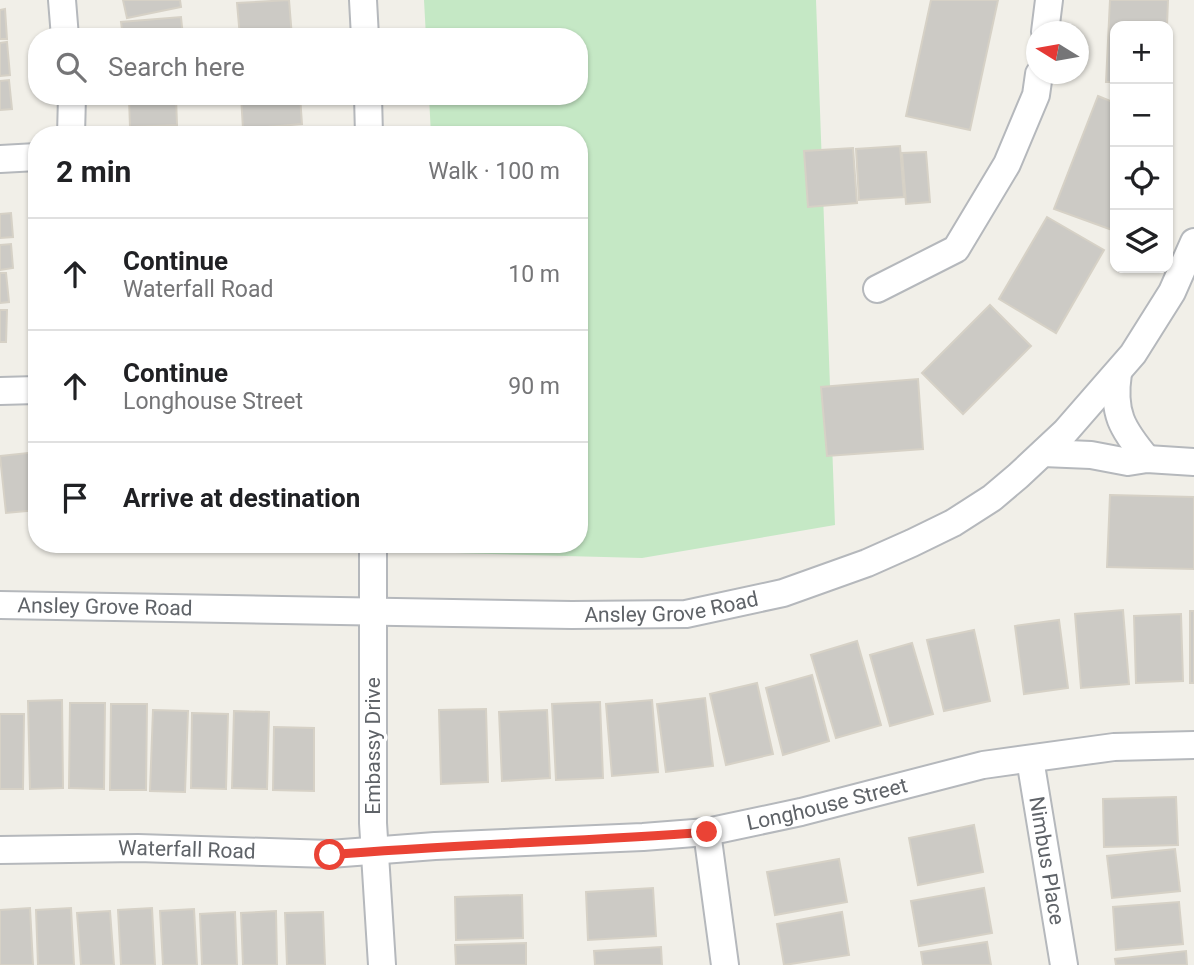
<!DOCTYPE html>
<meta charset="utf-8">
<style>
:root{--surface:#fff;--page:#f6f6f6;--text:#202124;--muted:#757577;--line:#e0e0e0}
body{margin:0;font-family:Roboto,sans-serif;background:var(--page);color:var(--text)}
.controls{position:absolute;right:21px;top:21px;display:grid;overflow:hidden;border-radius:14px;box-shadow:0 2px 5px #0004}
.controls button{width:63px;height:63px;display:grid;place-items:center;padding:0;border:0;border-bottom:2px solid var(--line);background:var(--surface);color:var(--text);font:35px sans-serif}
.compass{position:absolute;left:1026px;top:21px;width:63px;height:63px;border-radius:50%;background:var(--surface);box-shadow:0 2px 5px #0004;rotate:281deg}
.stop{position:absolute;width:21px;height:21px;margin:-16px;border:5px solid #ea4335;border-radius:50%;background:#fff}
.stop.end{background:#ea4335;border-color:#fff;box-shadow:0 2px 7px #0008}
.list{margin:0;padding:0;list-style:none}
h2{display:flex;justify-content:space-between;align-items:center;height:91px;margin:0;padding:0 28px;font-size:30px}
h2 small{font-size:23px;font-weight:400;color:var(--muted)}
.list li{display:grid;grid-template-columns:46px 1fr auto;gap:21px;align-items:center;box-sizing:border-box;height:112px;padding:0 28px;border-top:2px solid var(--line)}
.list b{display:block;font-size:26px;white-space:nowrap}
.list p{margin:0;font-size:23px;white-space:nowrap;color:var(--muted)}
.list em{font-size:23px;font-style:normal;color:var(--muted)}
.icon{flex:none;width:38px;height:38px;fill:none;stroke:currentColor;stroke-width:2;stroke-linecap:round;stroke-linejoin:round}
.map{position:relative;flex:none;width:1194px;height:965px;overflow:hidden}
.search{position:absolute;background:var(--surface);box-shadow:0 2px 5px #0004;left:28px;top:28px;width:560px;height:77px;display:flex;align-items:center;gap:18px;box-sizing:border-box;padding:0 24px;border-radius:28px;color:var(--muted);font-size:26px}
.panel{position:absolute;background:var(--surface);box-shadow:0 2px 5px #0004;left:28px;top:126px;width:560px;height:427px;border-radius:28px}
.map>svg:first-child{display:block}
.green{fill:#c5e8c5}
.building{fill:#cccac5;stroke:#d6d1c6;stroke-width:2}
.lines{fill:none;stroke-linecap:round;stroke-linejoin:round}
.minor-casing{stroke:#b5b8bc;stroke-width:30}
.minor{stroke:#fff;stroke-width:26}
.route{stroke:#ea4335;stroke-width:9}
.labels{text-anchor:middle;stroke-width:7;stroke-linejoin:round;paint-order:stroke}
.street-label{font-size:21px;fill:#5f6368;stroke:#fff}
</style>
<div class="map">
<svg width="1194" height="965" viewBox="0 0 1194 965">
<rect width="100%" height="100%" fill="#f1efe8"/>
<!-- green -->
<polygon class="green" points="424,0 816,0 835,525 642,558 455,553 455,544 579,544 579,135 431,135 429,96 579,96 579,37 426,37"/>
<!-- building -->
<g class="building">
<polygon points="123,0 180,0 181,7 127,18"/>
<polygon points="289,0 292,37 240,37 237,3"/>
<polygon points="931,0 998,0 970,130 906,116"/>
<polygon points="1110,0 1168,0 1167,26 1115,26 1115,82 1106,82"/>
<polygon points="5,9 7,39 0,39 0,10"/>
<polygon points="181,17 183,37 123,37 121,22"/>
<polygon points="7,42 10,75 0,76 0,43"/>
<polygon points="9,80 12,109 0,110 0,81"/>
<polygon points="241,96 300,96 302,124 243,129"/>
<polygon points="1098,96 1115,103 1115,231 1054,209"/>
<polygon points="176,97 177,125 130,127 129,98"/>
<polygon points="303,131 303,135 242,135 242,134"/>
<polygon points="900,146 904,197 859,200 856,149"/>
<polygon points="853,148 857,203 808,207 804,151"/>
<polygon points="926,152 930,202 906,204 902,153"/>
<polygon points="11,213 13,237 0,238 0,214"/>
<polygon points="1047,217 1104,250 1056,333 999,299"/>
<polygon points="11,244 13,268 0,270 0,245"/>
<polygon points="0,273 6,273 9,302 0,303"/>
<polygon points="990,305 1031,346 963,414 922,373"/>
<polygon points="0,310 7,310 6,342 0,342"/>
<polygon points="918,379 923,449 827,456 821,387"/>
<polygon points="37,452 37,510 6,513 0,456"/>
<polygon points="1110,495 1194,497 1194,569 1107,567"/>
<polygon points="1123,610 1129,684 1081,688 1075,614"/>
<rect x="1190" y="611" width="4" height="72"/>
<polygon points="1181,614 1183,681 1136,683 1134,616"/>
<polygon points="1059,620 1068,688 1024,694 1015,626"/>
<polygon points="974,630 990,701 944,711 927,640"/>
<polygon points="857,641 881,725 836,738 811,655"/>
<polygon points="912,643 933,714 890,726 870,655"/>
<polygon points="812,675 829,741 783,755 766,688"/>
<polygon points="757,683 773,754 726,765 710,694"/>
<polygon points="705,698 713,766 666,772 657,704"/>
<polygon points="62,700 63,788 30,789 28,701"/>
<polygon points="652,700 658,772 612,776 606,704"/>
<polygon points="600,702 603,778 556,780 552,704"/>
<polygon points="70,703 105,703 104,789 69,788"/>
<polygon points="111,704 147,704 146,790 110,790"/>
<polygon points="486,709 488,782 441,784 439,710"/>
<polygon points="153,710 188,711 185,792 150,791"/>
<polygon points="547,710 550,778 502,781 499,712"/>
<polygon points="234,711 269,712 267,789 232,788"/>
<polygon points="192,713 228,714 226,789 191,788"/>
<polygon points="0,714 24,714 23,789 0,789"/>
<polygon points="274,727 314,728 314,791 273,790"/>
<polygon points="1176,797 1178,845 1104,847 1103,799"/>
<polygon points="974,825 983,872 918,885 909,838"/>
<polygon points="1175,849 1180,891 1112,898 1107,856"/>
<polygon points="839,859 847,902 775,915 767,872"/>
<polygon points="653,888 656,936 588,940 586,892"/>
<polygon points="984,888 992,933 919,946 911,901"/>
<polygon points="522,895 523,938 456,940 455,897"/>
<polygon points="1179,902 1183,944 1116,950 1113,907"/>
<polygon points="30,908 33,965 0,965 0,910"/>
<polygon points="71,908 74,965 38,965 36,910"/>
<polygon points="152,908 155,965 121,965 118,910"/>
<polygon points="194,909 197,965 163,965 160,911"/>
<polygon points="110,911 114,965 81,965 77,913"/>
<polygon points="276,911 277,965 243,965 241,913"/>
<polygon points="235,912 237,965 202,965 200,914"/>
<polygon points="323,912 325,965 287,965 285,913"/>
<polygon points="842,912 849,955 784,965 777,924"/>
<polygon points="987,942 991,965 923,965 921,952"/>
<polygon points="526,943 526,965 456,965 455,945"/>
<polygon points="661,947 662,965 595,965 594,951"/>
<polygon points="1186,951 1187,965 1116,965 1115,959"/>
</g>
<g class="lines">
<!-- minor casing -->
<g class="minor-casing">
<g id="minor">
<polyline points="62,0 65,37"/>
<polyline points="363,0 365,37"/>
<polyline points="1045,32 1049,0"/>
<polyline points="368,96 369,135"/>
<polyline points="71,135 72,96"/>
<polyline points="0,159 37,157"/>
<polyline points="877,289 956,249 1007,164 1036,95 1039,74"/>
<path d="M1118,373c-6,40 4,56 29,86"/>
<polyline points="0,391 37,390"/>
<polyline points="1043,453 1091,455 1128,462 1147,459 1194,462"/>
<polyline points="373,544 373,823 382,965"/>
<path id="s1" d="M0,605l572,10 114,-1 97,-21 84,-30 45,-20 41,-20 39,-25 26,-22 47,-44 68,-78 39,-62 22,-50"/>
<path id="s2" d="M1030,759l34,206"/>
<polyline points="707,832 725,965"/>
<path id="s3" d="M0,850l138,-2 192,6 105,-8 208,-9 64,-5 94,-20 182,-47 131,-18 80,-2"/>
</g>
</g>
<!-- minor -->
<use href="#minor" class="minor"/>
</g>
<g class="lines">
<!-- route -->
<path class="route" d="M330,855c125,-11 251,-13 377,-23"/>
</g>
<g class="labels">
<!-- street labels -->
<g class="street-label">
<text dy="7" stroke="none"><textPath href="#s1" startOffset="672">Ansley Grove Road</textPath></text>
<text dy="7" stroke="none"><textPath href="#s1" startOffset="105">Ansley Grove Road</textPath></text>
<text transform="translate(373 746) rotate(-90)" y="7">Embassy Drive</text>
<text dy="7" stroke="none"><textPath href="#s3" startOffset="831">Longhouse Street</textPath></text>
<text dy="7" stroke="none"><textPath href="#s3" startOffset="187">Waterfall Road</textPath></text>
<text dy="7" stroke="none"><textPath href="#s2" startOffset="103">Nimbus Place</textPath></text>
</g>
</g>
</svg>
<div class="controls">
<button>+</button>
<button>−</button>
<button><svg class="icon" aria-label="locate" viewBox="0 0 24 24"><circle cx="12" cy="12" r="6"/><path d="M12 2v4M12 18v4M2 12h4M18 12h4"/></svg></button>
<button><svg class="icon" aria-label="layers" viewBox="0 0 24 24"><path d="M12 4l9 5-9 5-9-5zM3 14l9 5 9-5"/></svg></button>
</div>
<svg class="compass" viewBox="-18 -18 36 36"><path d="M0-13l5 13h-10z" fill="#e53935"/><path d="M0 13l5-13h-10z" fill="#757577"/></svg>
<div class="stop" style="left:330px;top:855px"></div>
<div class="stop end" style="left:707px;top:832px"></div>
<div class="search"><svg class="icon" aria-label="search" viewBox="0 0 24 24"><circle cx="10" cy="10" r="6"/><path d="M15 15l6 6"/></svg>Search here</div>
<section class="panel">
<h2>2 min<small>Walk · 100 m</small></h2>
<ul class="list">
<li><svg class="icon" aria-label="ahead" viewBox="0 0 24 24"><path d="M12 20V5M6 11l6-6 6 6"/></svg><div><b>Continue</b><p>Waterfall Road</p></div><em>10 m</em></li>
<li><svg class="icon" aria-label="ahead" viewBox="0 0 24 24"><path d="M12 20V5M6 11l6-6 6 6"/></svg><div><b>Continue</b><p>Longhouse Street</p></div><em>90 m</em></li>
<li><svg class="icon" aria-label="arrive" viewBox="0 0 24 24"><path d="M6 21V4h12l-3 4 3 4H6"/></svg><div><b>Arrive at destination</b></div></li>
</ul>
</section>
</div>
